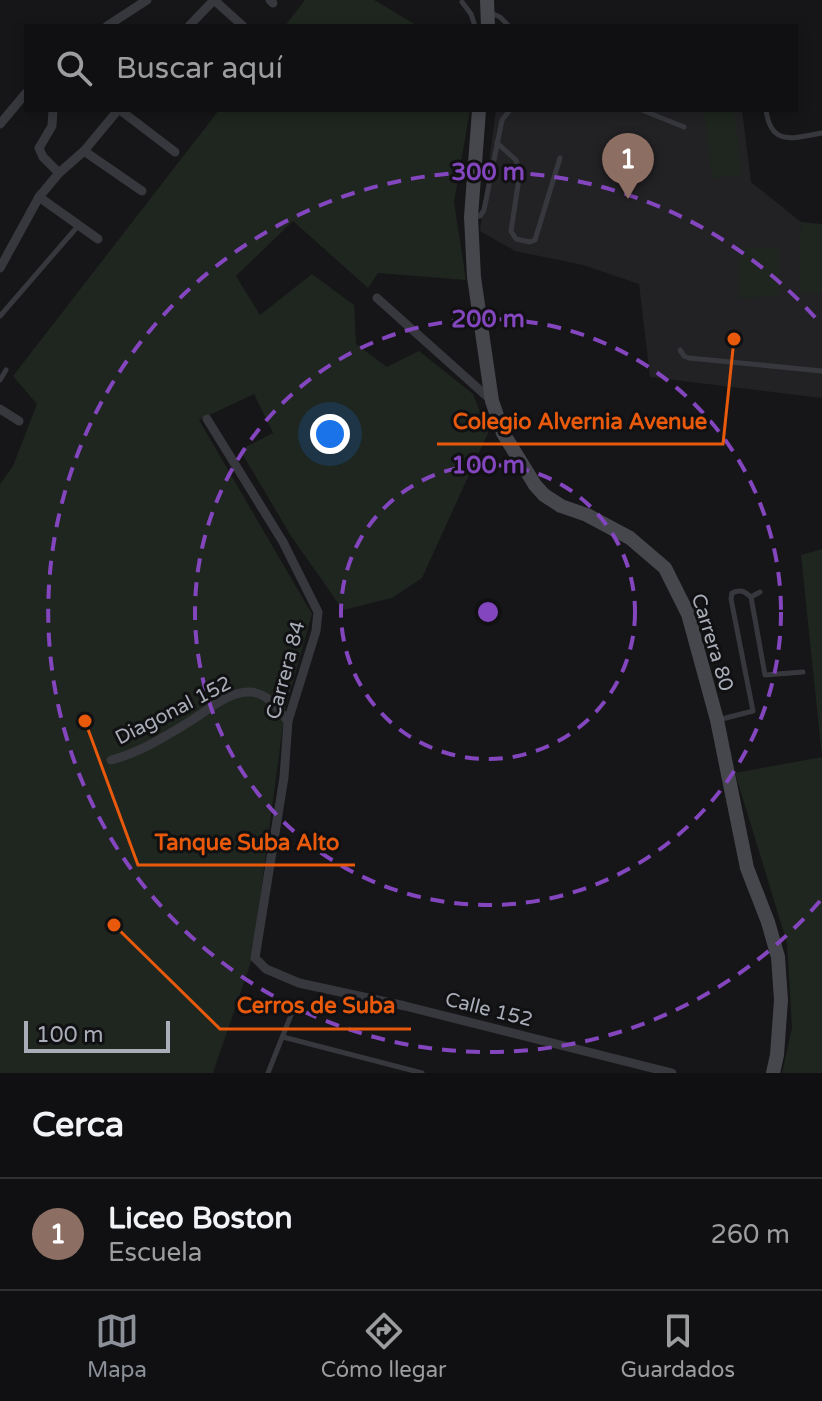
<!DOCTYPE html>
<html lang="es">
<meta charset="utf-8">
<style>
:root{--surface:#101012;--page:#19191b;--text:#f1f3f6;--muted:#9c9d9f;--line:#303032;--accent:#8c9099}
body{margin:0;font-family:"Varela Round",sans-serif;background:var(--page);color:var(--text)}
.scale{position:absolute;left:24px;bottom:20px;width:146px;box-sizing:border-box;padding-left:8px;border:4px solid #a8adb8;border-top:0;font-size:22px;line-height:28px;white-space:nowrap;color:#a8adb8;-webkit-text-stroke:6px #111113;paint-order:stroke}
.you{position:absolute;left:330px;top:434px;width:28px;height:28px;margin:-20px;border:6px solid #fff;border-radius:50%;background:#1a73e8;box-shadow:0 0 0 12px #1a73e833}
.badge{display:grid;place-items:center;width:52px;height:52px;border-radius:50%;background:var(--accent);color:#fff;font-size:26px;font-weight:700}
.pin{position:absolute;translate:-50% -66px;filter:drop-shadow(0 2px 4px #0008)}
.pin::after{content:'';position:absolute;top:42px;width:28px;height:24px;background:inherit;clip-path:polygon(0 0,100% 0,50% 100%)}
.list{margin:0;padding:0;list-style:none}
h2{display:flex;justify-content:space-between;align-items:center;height:104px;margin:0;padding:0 32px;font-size:34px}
h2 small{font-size:26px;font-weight:400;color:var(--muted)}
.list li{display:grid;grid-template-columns:52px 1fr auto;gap:24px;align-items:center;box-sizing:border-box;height:112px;padding:0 32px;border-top:2px solid var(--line)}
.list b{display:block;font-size:30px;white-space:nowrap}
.list p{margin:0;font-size:26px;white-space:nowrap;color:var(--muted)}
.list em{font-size:26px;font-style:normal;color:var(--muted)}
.icon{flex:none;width:44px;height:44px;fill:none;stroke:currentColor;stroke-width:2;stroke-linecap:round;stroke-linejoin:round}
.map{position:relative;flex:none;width:822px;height:1073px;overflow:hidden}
.search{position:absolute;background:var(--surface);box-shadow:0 4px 12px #0003;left:24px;right:24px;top:24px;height:88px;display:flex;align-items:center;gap:20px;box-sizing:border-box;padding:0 28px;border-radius:0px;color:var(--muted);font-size:30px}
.sheet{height:216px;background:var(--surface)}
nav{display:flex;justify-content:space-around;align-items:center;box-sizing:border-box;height:112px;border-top:2px solid var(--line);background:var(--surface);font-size:22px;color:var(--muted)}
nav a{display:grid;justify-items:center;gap:4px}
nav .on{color:var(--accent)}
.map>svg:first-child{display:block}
.built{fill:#222225}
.green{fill:#1e261f}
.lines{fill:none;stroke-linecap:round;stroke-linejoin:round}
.lane{stroke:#37383d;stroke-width:5}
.street{stroke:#37383d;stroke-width:9}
.secondary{stroke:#45474d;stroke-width:14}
.ring{fill:none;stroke:#8446be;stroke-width:4;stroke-dasharray:14 10}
.labels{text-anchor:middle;stroke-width:6;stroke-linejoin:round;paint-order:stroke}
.street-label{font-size:20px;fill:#a8adb8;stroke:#111113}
.centre{fill:#8446be;stroke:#111113;stroke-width:4}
.ring-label{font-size:24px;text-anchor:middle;font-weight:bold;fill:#8446be;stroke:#111113;stroke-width:6;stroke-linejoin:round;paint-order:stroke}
.leader{fill:none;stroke:#e8590c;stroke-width:3}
.callout-dot{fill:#e8590c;stroke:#111113;stroke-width:3}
.callout-label{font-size:22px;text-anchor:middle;font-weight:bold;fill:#e8590c;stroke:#111113;stroke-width:6;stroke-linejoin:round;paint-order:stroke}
</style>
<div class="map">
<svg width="822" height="1073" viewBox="0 0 822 1073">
<rect width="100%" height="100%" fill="#161618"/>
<!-- built -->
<polygon class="built" points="496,110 742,110 751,182 801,222 822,225 822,398 650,377 639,284 583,265 515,251 480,231"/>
<!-- green -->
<g class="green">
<polygon points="305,0 374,0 418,26 285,26"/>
<polygon points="219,110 470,110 454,202 466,280 378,273 368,288 293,221 236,276 260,315 312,274 354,305 356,344 387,367 419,351 473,394 488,433 422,578 392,598 343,610 291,536 240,450 273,433 254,394 199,420 312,614 285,710 252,959 213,1073 0,1073 0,484 13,466 37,404 13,376"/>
<polygon points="704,110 734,110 742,175 712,178"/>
<polygon points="801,222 822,224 822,294 800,293"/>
<polygon points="739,248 779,248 779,296 739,298"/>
<polygon points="822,549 822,1073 782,1073 792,1028 787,943 735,773 822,757 801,555"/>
</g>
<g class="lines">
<!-- lane -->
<g class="lane">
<polyline points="462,2 471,14 475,26"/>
<polyline points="491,13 500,17 509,26"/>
<polyline points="642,110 684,127"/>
<path d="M766,110c5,37 27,28 56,23"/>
<polyline points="497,143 516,160 520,172 511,231 516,239 530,242 535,240 560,158"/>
<polyline points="472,217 480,216 484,210 502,120 510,110"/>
<polyline points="0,316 78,226"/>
<polyline points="680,350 684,356 689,358 822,371"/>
<polyline points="0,380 6,370"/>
<polyline points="751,597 760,592"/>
<path d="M718,720l35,-9 -22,-112 1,-6c8,-4 12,-2 19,4l14,78 38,-3"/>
<polyline points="283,1037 422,1073"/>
<polyline points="268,1073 291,1015"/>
</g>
<!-- street -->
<g class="street">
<polyline points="214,0 243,26"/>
<polyline points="270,0 273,3"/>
<polyline points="107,26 147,0"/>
<polyline points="189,26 214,0"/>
<polyline points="53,110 52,126 39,148 43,157 59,173"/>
<polyline points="120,110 175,152"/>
<polyline points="0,124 26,93"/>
<polyline points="84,151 142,191"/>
<polyline points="39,197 98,239"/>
<polyline points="0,268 39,197 59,173 84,151 118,110"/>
<polyline points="377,298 491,400"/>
<polyline points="0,409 19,421"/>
<polyline points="207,419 283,542 318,612 316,631 288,721 284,777 255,958 266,969 299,983 405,1006 672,1073"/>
<path d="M111,760c28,-7 53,-23 78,-38 17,-10 39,-31 61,-30 18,1 28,17 38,29"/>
</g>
<!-- secondary -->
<g class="secondary">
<polyline points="487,0 488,26"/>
<polyline points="479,110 471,217 474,277 492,401 503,433 535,485 544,495 561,506 587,515 630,538 665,568 688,614 717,720 747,868 768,922 778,957 781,1000 777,1055 773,1073"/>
</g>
</g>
<!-- distance rings -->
<g class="ring">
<circle cx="488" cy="612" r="147"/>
<circle cx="488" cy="612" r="293"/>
<path d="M820 901A440 440 0 1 1 820 323"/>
</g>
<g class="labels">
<!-- street labels -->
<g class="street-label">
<text transform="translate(713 642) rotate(73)" y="7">Carrera 80</text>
<text transform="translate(285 670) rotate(-75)" y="7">Carrera 84</text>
<text transform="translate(173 710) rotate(-27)" y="7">Diagonal 152</text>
<text transform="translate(489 1009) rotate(14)" y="7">Calle 152</text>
</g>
</g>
<circle cx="488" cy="612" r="12" class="centre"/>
<g class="ring-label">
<text x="488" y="180">300 m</text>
<text x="488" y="327">200 m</text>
<text x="488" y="473">100 m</text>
</g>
<!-- callouts -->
<path class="leader" d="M734 339L723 444H437M85 721L138 865H355M114 925L220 1029H411"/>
<g class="callout-dot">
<circle cx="734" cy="339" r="8"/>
<circle cx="85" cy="721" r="8"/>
<circle cx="114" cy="925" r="8"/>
</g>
<g class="callout-label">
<text x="580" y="429">Colegio Alvernia Avenue</text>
<text x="247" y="850">Tanque Suba Alto</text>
<text x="316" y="1013">Cerros de Suba</text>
</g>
</svg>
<div class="scale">100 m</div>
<div class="you"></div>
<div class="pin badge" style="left:628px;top:199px;background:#8d6e63">1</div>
<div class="search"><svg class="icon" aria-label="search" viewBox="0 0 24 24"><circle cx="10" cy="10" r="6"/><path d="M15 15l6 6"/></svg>Buscar aquí</div>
</div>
<section class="sheet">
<h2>Cerca<small></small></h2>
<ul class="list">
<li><span class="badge" style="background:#8d6e63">1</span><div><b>Liceo Boston</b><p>Escuela</p></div><em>260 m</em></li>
</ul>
</section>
<nav>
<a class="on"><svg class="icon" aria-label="map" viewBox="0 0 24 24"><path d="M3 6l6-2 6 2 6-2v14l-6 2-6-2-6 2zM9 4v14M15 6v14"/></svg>Mapa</a>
<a><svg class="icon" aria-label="directions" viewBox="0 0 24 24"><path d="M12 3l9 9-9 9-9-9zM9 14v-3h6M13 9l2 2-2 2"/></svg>Cómo llegar</a>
<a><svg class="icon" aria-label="saved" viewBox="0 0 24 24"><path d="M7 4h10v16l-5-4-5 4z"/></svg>Guardados</a>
</nav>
